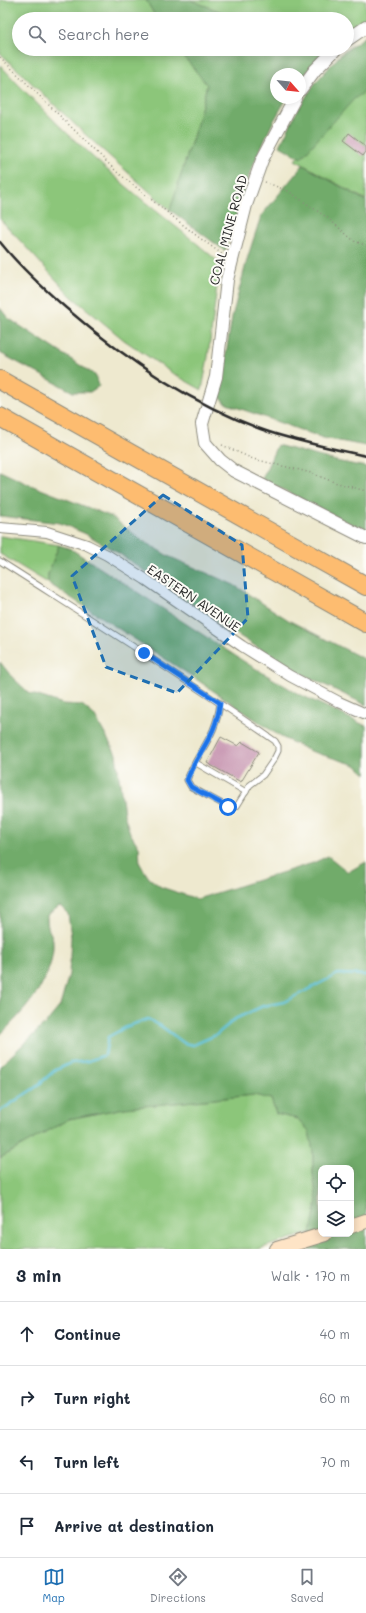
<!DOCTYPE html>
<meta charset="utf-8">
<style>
:root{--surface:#fff;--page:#f6f6f7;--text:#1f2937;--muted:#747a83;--line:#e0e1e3;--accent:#1f6fb2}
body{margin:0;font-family:Mali,sans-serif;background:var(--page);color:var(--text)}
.controls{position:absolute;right:12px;bottom:12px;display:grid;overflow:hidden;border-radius:8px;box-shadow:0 2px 10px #0003}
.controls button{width:36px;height:36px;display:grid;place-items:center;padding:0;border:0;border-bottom:1px solid var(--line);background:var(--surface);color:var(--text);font:20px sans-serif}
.compass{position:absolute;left:270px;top:68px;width:36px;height:36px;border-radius:50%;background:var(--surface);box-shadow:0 2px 10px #0003;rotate:117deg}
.stop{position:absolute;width:12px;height:12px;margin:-9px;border:3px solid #1a73e8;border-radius:50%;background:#fff}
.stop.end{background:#1a73e8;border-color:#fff;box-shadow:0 1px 4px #0008}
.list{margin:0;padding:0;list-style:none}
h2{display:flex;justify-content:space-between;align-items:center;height:52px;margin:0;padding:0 16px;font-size:17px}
h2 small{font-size:13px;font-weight:400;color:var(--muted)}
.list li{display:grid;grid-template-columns:26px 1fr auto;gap:12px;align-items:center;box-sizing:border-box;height:64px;padding:0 16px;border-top:1px solid var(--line)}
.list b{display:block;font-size:15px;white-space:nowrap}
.list em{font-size:13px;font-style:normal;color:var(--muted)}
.icon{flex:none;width:22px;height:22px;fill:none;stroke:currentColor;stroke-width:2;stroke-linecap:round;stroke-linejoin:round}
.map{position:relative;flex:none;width:366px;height:1249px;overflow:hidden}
.search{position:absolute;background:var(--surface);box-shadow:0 2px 10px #0003;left:12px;right:12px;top:12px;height:44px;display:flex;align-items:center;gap:10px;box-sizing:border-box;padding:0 14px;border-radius:22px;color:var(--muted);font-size:15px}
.sheet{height:308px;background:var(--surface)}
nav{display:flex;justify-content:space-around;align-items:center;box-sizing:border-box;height:56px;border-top:1px solid var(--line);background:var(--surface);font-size:11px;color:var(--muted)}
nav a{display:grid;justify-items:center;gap:2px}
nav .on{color:var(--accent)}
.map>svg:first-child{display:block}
.green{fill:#8cc67a;stroke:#5c7852}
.forest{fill:#71ab6a;stroke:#4e6b4a;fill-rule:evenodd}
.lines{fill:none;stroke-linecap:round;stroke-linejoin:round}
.stream{stroke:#56bdd3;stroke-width:2.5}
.building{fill:#ca9bb5}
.service-casing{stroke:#8c8a7d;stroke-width:7}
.minor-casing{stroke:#8c8a7d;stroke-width:12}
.tertiary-casing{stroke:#8c8a7d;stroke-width:14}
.secondary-casing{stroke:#8c8a7d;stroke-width:16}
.motorway-casing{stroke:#8c8a7d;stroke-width:20}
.path{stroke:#8c8a7d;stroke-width:1.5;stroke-dasharray:1 3;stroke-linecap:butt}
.service{stroke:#fff;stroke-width:5}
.minor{stroke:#fff;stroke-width:10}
.tertiary{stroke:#fff;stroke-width:12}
.secondary{stroke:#fee4c6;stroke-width:14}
.motorway{stroke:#fdbc70;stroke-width:18}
.rail{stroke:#2b2b2b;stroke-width:2.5}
.route{stroke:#1a73e8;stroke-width:5}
.marked{fill:#1f6fb2;fill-opacity:0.2;stroke:#1f6fb2;stroke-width:3;stroke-dasharray:8 5;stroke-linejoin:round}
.labels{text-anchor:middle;stroke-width:4;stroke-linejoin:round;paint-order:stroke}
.street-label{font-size:13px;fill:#2b2b2b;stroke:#fdfcf7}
</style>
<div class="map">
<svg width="366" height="1249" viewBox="0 0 366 1249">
<rect width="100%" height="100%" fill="#fdfcf7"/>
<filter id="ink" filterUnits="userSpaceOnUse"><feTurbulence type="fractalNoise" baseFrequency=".025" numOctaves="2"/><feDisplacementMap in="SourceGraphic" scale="8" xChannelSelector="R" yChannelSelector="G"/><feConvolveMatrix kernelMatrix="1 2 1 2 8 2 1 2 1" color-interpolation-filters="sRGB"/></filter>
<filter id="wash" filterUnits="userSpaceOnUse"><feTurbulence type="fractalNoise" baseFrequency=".012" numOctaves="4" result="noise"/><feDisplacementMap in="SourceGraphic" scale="16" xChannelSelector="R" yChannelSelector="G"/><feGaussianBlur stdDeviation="0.9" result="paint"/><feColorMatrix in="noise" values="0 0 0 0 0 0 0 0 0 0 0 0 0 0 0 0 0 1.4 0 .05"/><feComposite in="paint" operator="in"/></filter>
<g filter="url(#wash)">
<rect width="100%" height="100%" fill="#eee9cf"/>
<!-- green -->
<g class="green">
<polygon points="0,0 146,0 157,19 19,19 19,49 178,49 207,84 198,121 170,210 87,136 0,53"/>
<polygon points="190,0 366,0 366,21 347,35 347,19 240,19"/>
<path d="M0,65c38,41 78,80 120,116 32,28 68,54 100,82l-12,94 -6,33 -30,-17 -48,-33 -53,-44 -71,-77z"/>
<polygon points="366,78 366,200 295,160"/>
<polygon points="0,536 59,545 48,574 48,583 0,554"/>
<polygon points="254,1095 271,1099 276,1114 298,1119 309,1131 313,1151 313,1174 317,1200 312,1232 258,1249 0,1249 0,1158 69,1119 124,1108"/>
</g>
<!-- forest -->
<g class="forest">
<polygon points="146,0 190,0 240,19 157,19"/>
<polygon points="366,36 366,91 354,99 301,158 280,146 297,111 315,83 342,53"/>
<polygon points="178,49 318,49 325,52 300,80 300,74 276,74 276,98 287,98 272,124 251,170 225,251 170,210 198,121 207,85"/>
<polygon points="303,165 366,201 366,446 323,438 227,404 219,397 232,317 248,256 261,216"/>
<polygon points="0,308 8,318 95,375 99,386 90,392 73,392 0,353"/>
<polygon points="277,445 336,461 366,467 366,532 262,479"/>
<polygon points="0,471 28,484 112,517 140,539 168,556 234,585 290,621 366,660 366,705 290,668 230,630 120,554 86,534 60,523 0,516"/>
<polygon points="59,545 71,549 248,664 297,693 366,726 366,774 356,765 310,751 281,737 190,675 48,583 48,574"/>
<path d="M0,662l12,15 17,16 34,11 19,1 12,10 22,39 8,60 6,19 9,14 1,17 9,14 12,9 36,12 116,-36 15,-7 20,16 18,-10v387h-58l9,-49 -4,-26v-23l-4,-20 -11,-12 -22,-5 -5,-15 -17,-4 -130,13 -55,11 -69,39v-92l45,-42 15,-18 9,-32 2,-37 -3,-23 -8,-8 -13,9c0,4 0,8 1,12 1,5 5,9 5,14 2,37 -28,70 -53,94zM321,1168h30v66h-30z"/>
</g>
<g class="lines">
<!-- stream -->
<polyline class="stream" points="0,1111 36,1087 54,1071 71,1063 88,1061 105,1055 108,1037 128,1026 148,1019 161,1026 184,1043 193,1045 216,1035 235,1019 263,1006 284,1002 338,974 366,975"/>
</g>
<g id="blocks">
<!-- building -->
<g class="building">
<polygon points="349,133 366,146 366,152 363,156 343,141"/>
<polygon points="221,737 238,746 242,742 259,752 241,782 207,763"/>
</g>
</g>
</g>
<g filter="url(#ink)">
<use href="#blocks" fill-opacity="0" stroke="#8c8a7d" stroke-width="1"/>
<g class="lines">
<!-- service casing -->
<g class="service-casing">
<g id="service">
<path d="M0,561c92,59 185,117 275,180l3,5v5l-4,8 -11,16 -13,10 -13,21 -5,2 -4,-1 -37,-20 -4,-7c11,-30 29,-42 33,-77"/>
<polyline points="196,763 246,792"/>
</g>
</g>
<!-- minor casing -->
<g class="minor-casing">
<polyline id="minor" points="0,528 47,532 87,545 107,555 145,579 242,646 290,676 339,702 366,714"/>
</g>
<!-- tertiary casing -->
<g class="tertiary-casing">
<g id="tertiary">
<polyline points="347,40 366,27"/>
<polyline points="300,90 315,70 336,49"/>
<polyline points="295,98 262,160 246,205 227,280 216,377 202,424 205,443 220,460 234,471 366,538"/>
</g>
</g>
<!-- secondary casing -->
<g class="secondary-casing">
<g id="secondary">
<polyline points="351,1226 366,1221"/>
<polyline points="277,1249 325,1234"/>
</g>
</g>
<!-- motorway casing -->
<g class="motorway-casing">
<g id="motorway">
<polyline points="0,380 366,586"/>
<polyline points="0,417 366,623"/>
</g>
</g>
<!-- path -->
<g class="path">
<polyline points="0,57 117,172 197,236 222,254"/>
<polyline points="265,182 288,191 329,219 354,241 366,245"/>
<polyline points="222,445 253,459 308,472 334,482 366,491"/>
</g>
<!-- service -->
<use href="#service" class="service"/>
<!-- minor -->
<use href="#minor" class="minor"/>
<!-- tertiary -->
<use href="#tertiary" class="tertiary"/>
<!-- secondary -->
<use href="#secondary" class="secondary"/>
<!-- motorway -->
<use href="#motorway" class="motorway"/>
<!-- rail -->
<path class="rail" d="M0,242c19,24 43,46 66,66 60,52 128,98 203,124 31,10 65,17 97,24"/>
</g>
</g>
<g class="lines" filter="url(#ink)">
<!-- route -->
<path class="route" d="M144,653l76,50c-4,35 -22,47 -33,77l4,7 37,20"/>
</g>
<!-- marked area -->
<path class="marked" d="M163,495l79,50 6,73 -71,75 -71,-26 -34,-91z"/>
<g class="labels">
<!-- street labels -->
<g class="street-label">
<text transform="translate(228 230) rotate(-75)" y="5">COAL MINE ROAD</text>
<text transform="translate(194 598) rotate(34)" y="5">EASTERN AVENUE</text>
</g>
</g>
</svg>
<div class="controls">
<button><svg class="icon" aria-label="locate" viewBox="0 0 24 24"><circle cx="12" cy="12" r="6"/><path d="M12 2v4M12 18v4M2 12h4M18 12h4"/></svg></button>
<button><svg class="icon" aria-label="layers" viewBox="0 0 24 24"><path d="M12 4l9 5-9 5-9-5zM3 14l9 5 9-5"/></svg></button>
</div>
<svg class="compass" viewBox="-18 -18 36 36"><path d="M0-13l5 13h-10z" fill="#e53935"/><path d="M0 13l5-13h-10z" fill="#747a83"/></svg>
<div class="stop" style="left:228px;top:807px"></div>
<div class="stop end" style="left:144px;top:653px"></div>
<div class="search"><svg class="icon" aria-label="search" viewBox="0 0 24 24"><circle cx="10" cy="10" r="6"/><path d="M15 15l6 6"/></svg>Search here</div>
</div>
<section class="sheet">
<h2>3 min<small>Walk · 170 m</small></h2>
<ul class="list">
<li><svg class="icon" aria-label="ahead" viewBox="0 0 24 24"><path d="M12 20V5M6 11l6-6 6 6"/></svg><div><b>Continue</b></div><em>40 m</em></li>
<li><svg class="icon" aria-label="right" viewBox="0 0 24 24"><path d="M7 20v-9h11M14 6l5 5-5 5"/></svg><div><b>Turn right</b></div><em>60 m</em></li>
<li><svg class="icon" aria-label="left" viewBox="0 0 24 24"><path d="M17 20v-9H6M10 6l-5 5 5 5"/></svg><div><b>Turn left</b></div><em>70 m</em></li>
<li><svg class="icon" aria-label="arrive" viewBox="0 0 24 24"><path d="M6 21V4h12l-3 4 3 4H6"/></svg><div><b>Arrive at destination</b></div></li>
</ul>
</section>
<nav>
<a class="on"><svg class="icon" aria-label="map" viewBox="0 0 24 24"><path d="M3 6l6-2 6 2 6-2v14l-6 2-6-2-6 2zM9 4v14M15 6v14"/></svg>Map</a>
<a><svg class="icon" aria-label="directions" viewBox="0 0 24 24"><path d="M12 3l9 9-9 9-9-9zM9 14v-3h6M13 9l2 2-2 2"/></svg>Directions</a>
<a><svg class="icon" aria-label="saved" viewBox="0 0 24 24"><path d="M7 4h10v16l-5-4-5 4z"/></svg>Saved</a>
</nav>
